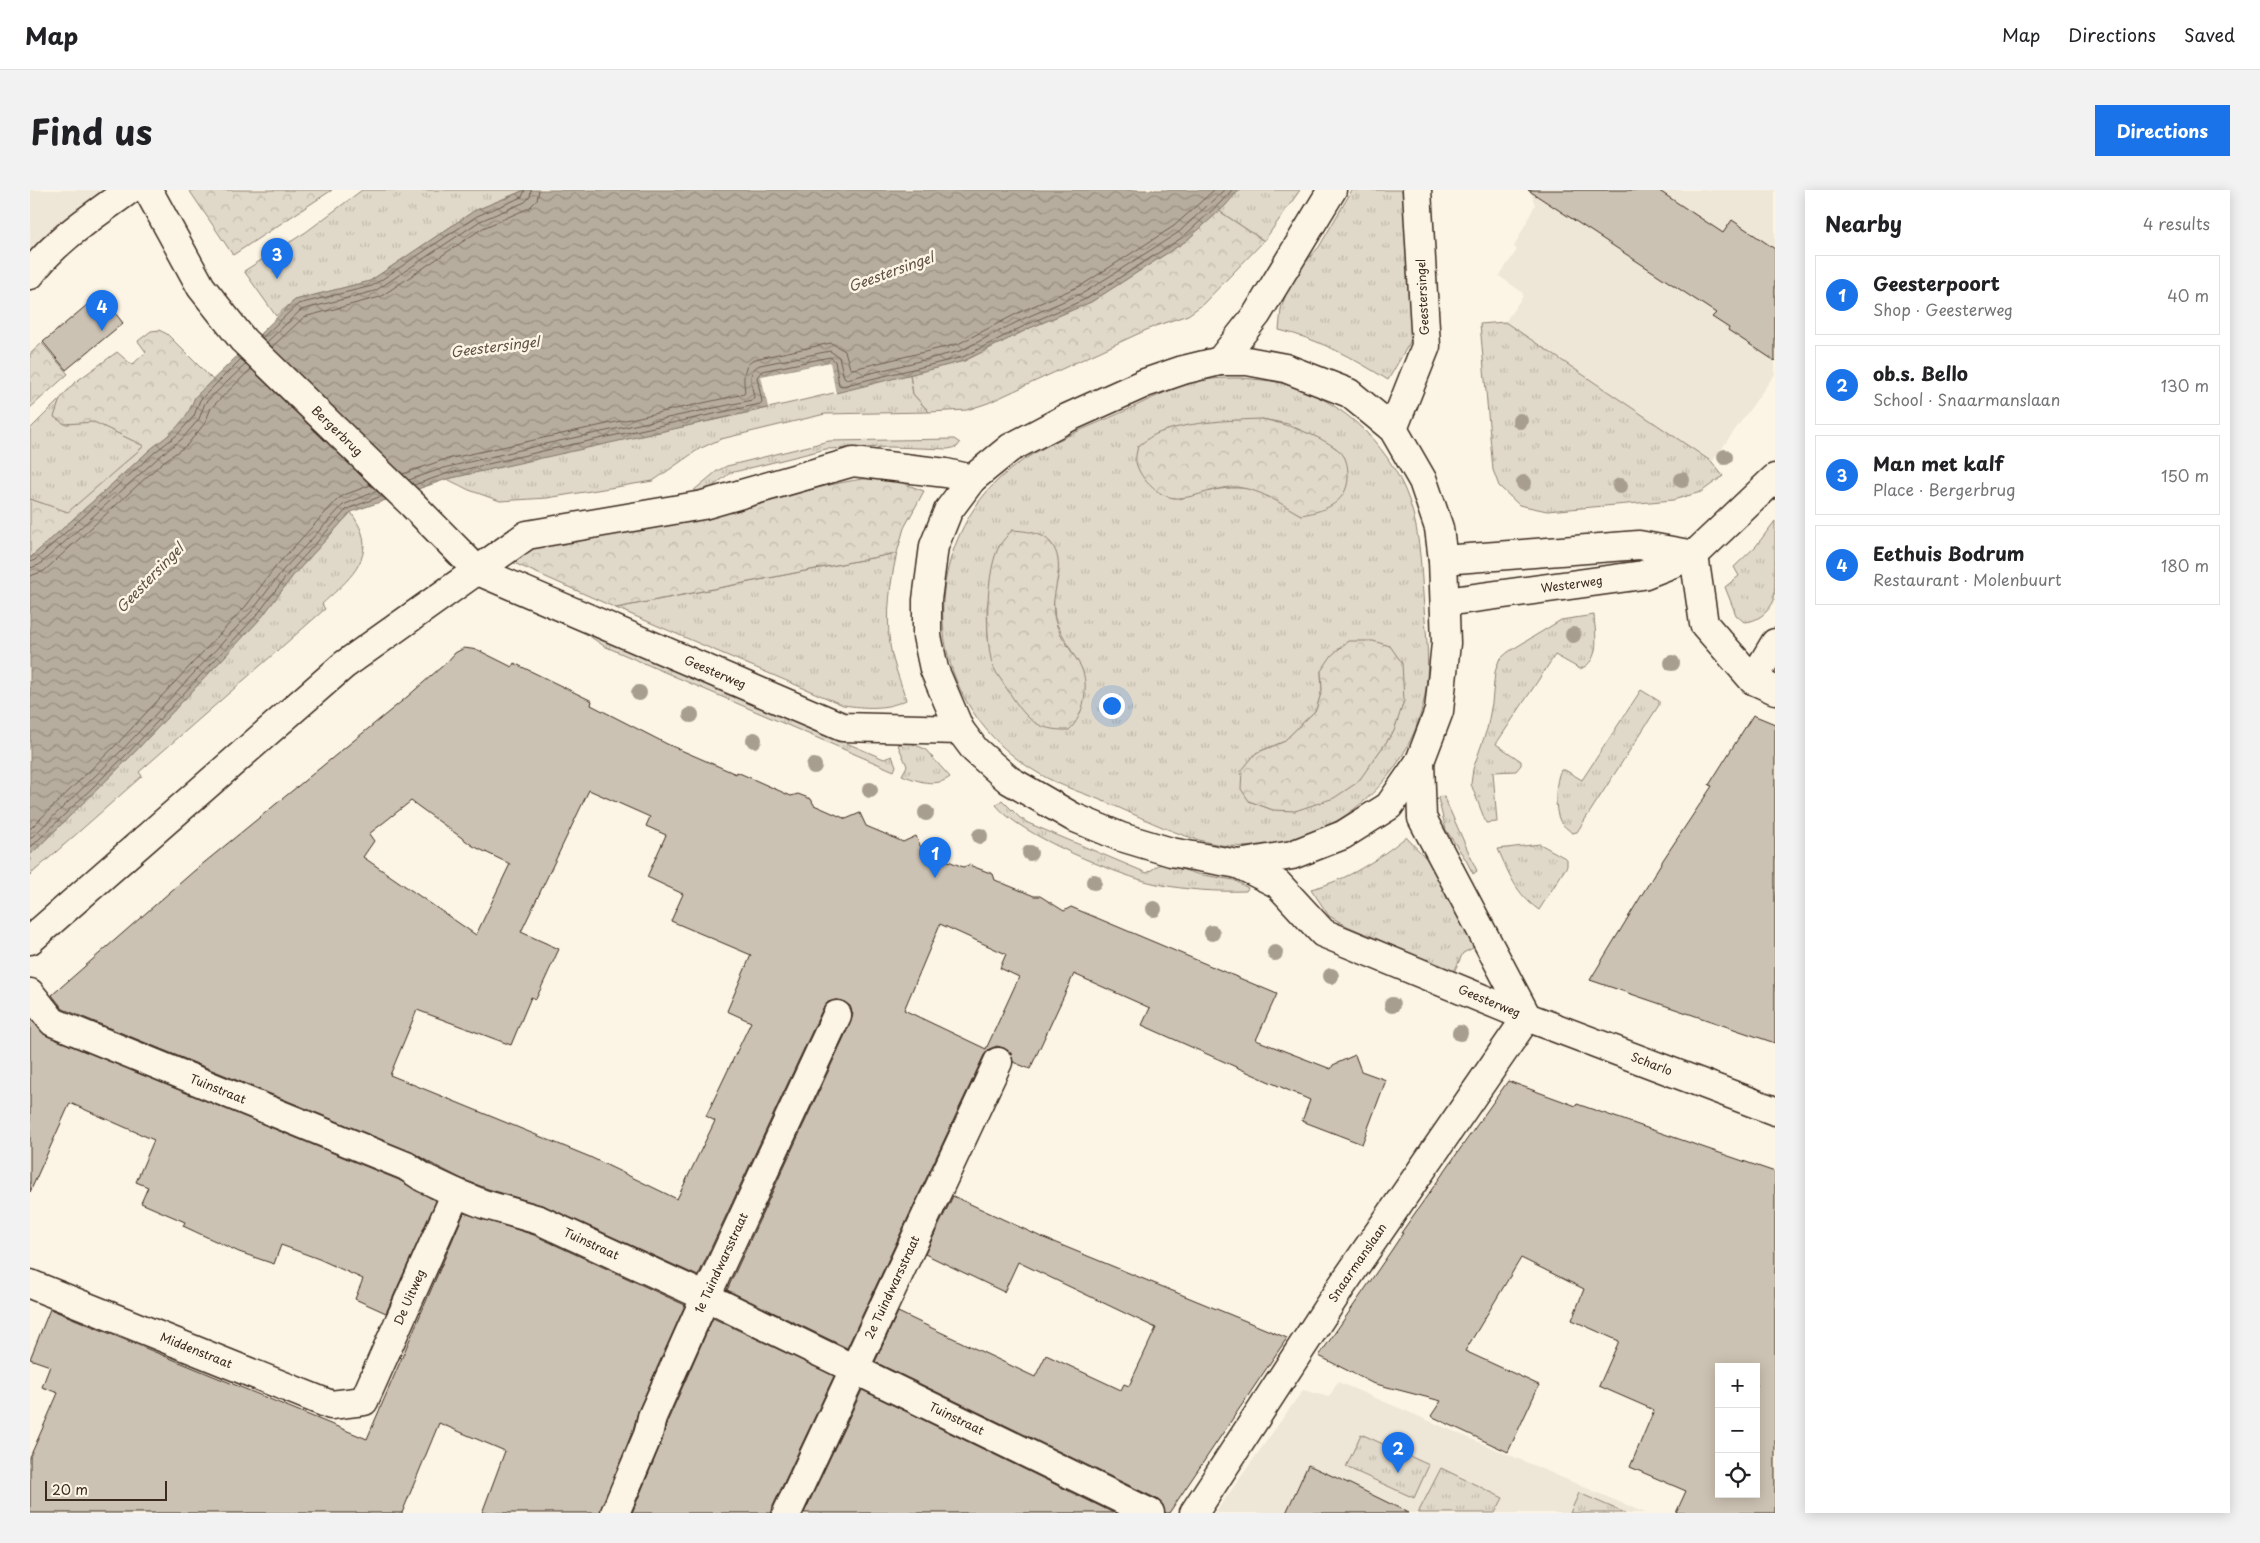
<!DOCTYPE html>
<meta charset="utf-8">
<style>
:root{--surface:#fff;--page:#f2f2f2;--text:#202124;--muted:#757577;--line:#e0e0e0;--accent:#1a73e8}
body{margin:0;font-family:"Playpen Sans",sans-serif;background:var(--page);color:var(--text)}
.controls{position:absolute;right:15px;bottom:15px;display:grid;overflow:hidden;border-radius:0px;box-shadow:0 2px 12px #0003}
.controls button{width:45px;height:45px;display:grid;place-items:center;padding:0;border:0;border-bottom:1px solid var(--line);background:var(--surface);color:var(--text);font:25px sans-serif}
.scale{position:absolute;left:15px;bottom:12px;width:122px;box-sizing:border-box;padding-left:5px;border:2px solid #3b2a1e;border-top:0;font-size:14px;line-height:18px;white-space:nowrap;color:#3b2a1e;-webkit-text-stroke:4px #fcf5e5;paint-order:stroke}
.you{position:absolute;left:1081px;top:515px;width:18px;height:18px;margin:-12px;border:4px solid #fff;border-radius:50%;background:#1a73e8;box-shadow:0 0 0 8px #1a73e833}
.badge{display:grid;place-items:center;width:32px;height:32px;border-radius:50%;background:var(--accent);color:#fff;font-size:16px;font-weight:700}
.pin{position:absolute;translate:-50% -41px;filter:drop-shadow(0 1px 2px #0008)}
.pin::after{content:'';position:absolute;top:26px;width:18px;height:15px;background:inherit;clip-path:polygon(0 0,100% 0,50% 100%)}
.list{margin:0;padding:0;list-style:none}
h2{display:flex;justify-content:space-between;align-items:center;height:65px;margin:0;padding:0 20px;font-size:21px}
h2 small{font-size:16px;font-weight:400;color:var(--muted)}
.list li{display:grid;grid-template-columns:32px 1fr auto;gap:15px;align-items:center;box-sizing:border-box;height:80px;margin:0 10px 10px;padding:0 10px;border:1px solid var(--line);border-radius:0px}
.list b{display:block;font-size:19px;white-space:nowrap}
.list p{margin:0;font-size:16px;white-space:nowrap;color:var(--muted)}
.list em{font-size:16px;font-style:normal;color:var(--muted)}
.icon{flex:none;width:28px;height:28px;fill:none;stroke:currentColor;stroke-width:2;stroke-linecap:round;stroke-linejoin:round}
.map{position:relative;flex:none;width:1745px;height:1323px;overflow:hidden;border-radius:0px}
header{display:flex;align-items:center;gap:30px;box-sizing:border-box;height:70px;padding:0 25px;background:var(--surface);border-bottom:1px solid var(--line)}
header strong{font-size:24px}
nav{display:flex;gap:28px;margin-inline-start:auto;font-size:18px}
.intro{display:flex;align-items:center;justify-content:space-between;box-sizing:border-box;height:120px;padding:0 30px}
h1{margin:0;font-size:35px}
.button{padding:12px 22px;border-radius:0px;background:var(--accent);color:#fff;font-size:18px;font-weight:700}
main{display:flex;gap:30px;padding:0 30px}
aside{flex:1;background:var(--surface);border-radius:0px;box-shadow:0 2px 12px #0003}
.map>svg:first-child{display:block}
.built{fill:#eee6d6}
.grass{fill:url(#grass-tufts);stroke:#8e8173;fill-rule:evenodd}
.forest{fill:url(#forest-crowns);stroke:#8e8173}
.water{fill:url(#water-waves);stroke:#85796b}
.pier{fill:#fcf5e5}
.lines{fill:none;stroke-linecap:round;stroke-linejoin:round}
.shore{stroke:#6d5e51;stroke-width:1}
.building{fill:#ccc2b3;stroke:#3b2a1e;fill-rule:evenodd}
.street-casing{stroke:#3b2a1e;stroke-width:31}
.secondary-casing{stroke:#3b2a1e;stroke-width:31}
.street{stroke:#fcf5e5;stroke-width:28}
.secondary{stroke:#fcf5e5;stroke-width:28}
.tree{fill:#a89e8f}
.labels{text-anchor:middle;stroke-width:5;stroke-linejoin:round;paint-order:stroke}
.street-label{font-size:12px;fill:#3b2a1e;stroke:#fcf5e5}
.water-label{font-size:14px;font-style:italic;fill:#605144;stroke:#fcf5e5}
</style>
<header>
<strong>Map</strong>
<nav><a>Map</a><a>Directions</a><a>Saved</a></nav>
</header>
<div class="intro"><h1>Find us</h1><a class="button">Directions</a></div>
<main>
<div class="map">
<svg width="1745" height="1323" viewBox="0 0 1745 1323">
<defs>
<pattern id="grass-tufts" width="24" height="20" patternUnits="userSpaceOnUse" patternTransform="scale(1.25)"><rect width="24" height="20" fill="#e0d8c8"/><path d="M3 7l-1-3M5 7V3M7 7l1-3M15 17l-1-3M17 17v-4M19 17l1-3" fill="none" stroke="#c1baab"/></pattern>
<pattern id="forest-crowns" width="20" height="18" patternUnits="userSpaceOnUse" patternTransform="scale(1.25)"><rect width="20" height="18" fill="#e0d8c8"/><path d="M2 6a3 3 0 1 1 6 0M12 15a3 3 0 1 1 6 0" fill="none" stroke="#c1baab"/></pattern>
<pattern id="water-waves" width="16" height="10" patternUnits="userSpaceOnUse" patternTransform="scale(1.25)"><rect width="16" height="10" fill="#b7ad9e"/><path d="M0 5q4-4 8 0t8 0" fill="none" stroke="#968d80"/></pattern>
</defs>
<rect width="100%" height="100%" fill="#fcf5e5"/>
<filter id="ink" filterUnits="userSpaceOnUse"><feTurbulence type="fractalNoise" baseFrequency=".02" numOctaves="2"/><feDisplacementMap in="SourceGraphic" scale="10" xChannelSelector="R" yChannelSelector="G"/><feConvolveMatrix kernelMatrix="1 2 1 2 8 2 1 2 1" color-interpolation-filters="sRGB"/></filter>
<g filter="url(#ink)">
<!-- built -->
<g class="built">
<polygon points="0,0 91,0 81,29 52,56 42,48 0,83"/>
<polygon points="1500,0 1745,0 1745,184 1682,272 1553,281 1489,141 1475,132 1493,106 1492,102 1469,86 1487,60 1484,57 1505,15"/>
<polygon points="1308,1192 1615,1323 1185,1323 1273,1200 1299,1207"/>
</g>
<!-- grass -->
<g class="grass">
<polygon points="332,0 495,0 444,21 340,91 265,110 246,126 214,81 276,42"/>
<polygon points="1209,0 1270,0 1234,51 1189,21"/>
<path d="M1322,0h54l12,117 -8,35 -22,38c-35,-22 -69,-41 -109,-50l2,-21 10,-31 28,-31z"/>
<polygon points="1475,132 1682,272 1693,286 1671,302 1643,310 1517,321 1489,315 1469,296 1463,280 1450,134"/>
<path d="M880,184l3,20 16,18 -104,2 -104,25 -22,10 -46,32 -106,17 -47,3 -31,-11 -22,-11c154,-37 310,-65 463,-105z"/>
<path d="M1212,188c10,1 20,2 30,3 62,11 116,60 137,119 13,37 12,80 16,119 3,30 5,60 -3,90 -23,87 -111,149 -201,136 -37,-6 -72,-24 -106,-39 -25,-11 -54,-19 -77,-33 -65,-38 -103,-108 -94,-183 5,-40 23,-79 51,-107 36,-36 86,-52 132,-73 26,-12 55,-28 85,-31 9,-1 20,-1 30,-1zM1232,229l26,5 48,24 -35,67c-12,-7 -25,-16 -38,-22 -27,-11 -57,-2 -84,6zM969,356l60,27 -6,23 2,25 27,49 -94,-31 -1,-32zM1291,481l73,60 -37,51 -84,28 -24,-9 7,-48 27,-11 33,-32 6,-20z"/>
<polygon points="30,209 25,227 35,234 64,231 114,256 38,323 0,309 0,239"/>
<polygon points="924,249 930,253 927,257 918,259 860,257 796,259 700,283 677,301 666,304 663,301 687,281 697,276 799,251"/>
<path d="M321,322c4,7 9,14 11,21 10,31 -21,53 -40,71l3,5 -186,163 3,4 -112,99v-20l100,-98 131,-139 31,-41z"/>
<path d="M1745,331c0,13 0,70 -1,79 -5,12 -17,22 -30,22l-8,-7 -11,-28 14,-11 -5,-9 22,-21z"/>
<path d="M867,363c-7,29 -11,62 -7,92 3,19 11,37 16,55 -21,10 -40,8 -63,5l-227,-97z"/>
<path d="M1564,425c1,18 8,46 -14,54l-25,-14 -59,89 25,17v4l-5,6 -23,1 4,50 -11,1 -15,-39 2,-15 14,-40 5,-26 3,-31 4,-12 9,-8 53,-32z"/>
<polygon points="557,431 573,449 854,569 862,566 866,576 864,581 574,456 552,441"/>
<path d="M1611,500l18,11v4l-82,127 -5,1c-4,-4 -9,-7 -12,-12 -6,-11 -5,-41 1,-51h4l17,10z"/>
<path d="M878,552l17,7 25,28c-14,11 -33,4 -48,-2l5,-9 -9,-21z"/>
<polygon points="1410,606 1414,607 1447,681 1443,684 1436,670 1416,640 1408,608"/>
<path d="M972,610l18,18 8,5 119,50 13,-9h4l33,10 37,6 14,8 -2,3c-30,1 -59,-1 -89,-7 -36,-7 -139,-50 -161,-79z"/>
<path d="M1376,647l36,38 33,72 -12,6 -9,19 -107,-46 -18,-10 -18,-27c37,-9 66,-29 95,-52z"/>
<path d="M1510,654l27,15v7l-28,44c-23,-16 -30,-36 -41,-61z"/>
<polygon points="1331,1244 1399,1275 1384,1308 1316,1277"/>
<polygon points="1411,1278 1473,1308 1465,1323 1388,1323"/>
<polygon points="1549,1303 1595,1323 1540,1323"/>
</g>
<!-- forest -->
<g class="forest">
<polygon points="159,0 302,0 203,65"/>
<polygon points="1189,21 1234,51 1172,115 1158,125 1125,136 958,213 937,220 899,222 883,204 880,184 934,171 1000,138 1061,112 1156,51"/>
<polygon points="129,140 137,144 184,191 165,207 159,223 143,242 122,258 0,368 0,309 38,322 114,256 64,232 35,234 24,227 30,209 44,193 87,162 102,175 116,162 108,151 121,141"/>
<polygon points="12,153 38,184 0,218 0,164"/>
<path d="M1232,229c21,4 57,16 75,30 8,6 10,12 11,23 2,30 -22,39 -47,43 -22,-12 -42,-27 -68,-28 -18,0 -35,10 -53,11 -19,2 -40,-18 -44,-36 -1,-5 1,-11 2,-16 5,-3 10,-8 16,-11 27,-13 78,-15 108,-16z"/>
<path d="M848,287l22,5 24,9 -20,37 -7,25 -281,55 -102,-45 -2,-9c56,-16 115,-20 173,-32 65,-13 127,-38 193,-45z"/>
<path d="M982,340c13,1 30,2 39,13 18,24 -3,50 4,77 4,16 18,32 26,47 9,19 3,49 -12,63 -32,1 -43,-11 -60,-38 -5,-8 -12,-17 -16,-26 -9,-24 -7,-100 7,-121 3,-5 8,-10 12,-15z"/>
<polygon points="1318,451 1343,451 1360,456 1372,473 1374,511 1364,541 1328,592 1304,608 1265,621 1243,620 1219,611 1211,599 1212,580 1226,563 1253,552 1286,520 1292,500 1291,481 1302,465"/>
</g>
<!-- water -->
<path class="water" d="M495,0h714l-14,16 -39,35 -95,61 -61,26 -66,33 -128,32 -7,-31 -67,14 6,32 -321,71 -96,33 -59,65 -31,41 -131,139 -100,98v-297l122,-110c21,-16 34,-26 43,-51l100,-97 75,-19 104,-70z"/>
<!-- pier -->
<polygon class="pier" points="800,172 806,203 804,204 798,175 734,188 740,217 738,218 731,186"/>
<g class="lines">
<!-- shore -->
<g class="shore">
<polyline points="232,148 268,114 342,96 447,26 492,7 495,0"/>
<polyline points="237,152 271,120 345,101 450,31 495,12 500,7 501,0"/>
<polyline points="242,157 274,127 350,107 453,38 499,18 507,10 509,0"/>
<path d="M373,284l40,-14 301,-66 1,-2c-2,-15 -3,-29 14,-34l72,-15 14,8 5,17 3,1 105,-25 64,-33 60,-26 92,-59 40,-36"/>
<path d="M379,290l35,-12 101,-24 207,-44 2,-3c-2,-12 -8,-26 6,-32l70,-14 9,6 5,20 3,2 113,-28 65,-33 60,-26 94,-60 45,-42"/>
<polyline points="384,295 416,284 517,260 730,214 732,212 727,187 732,181 800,167 805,171 809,195 812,196 933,167 998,134 1058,108 1153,47 1191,12 1202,0"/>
<polyline points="0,372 5,370 125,262 147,245 164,226 170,210 211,169"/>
<polyline points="0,378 9,375 129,267 152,249 169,229 175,213 216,174"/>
<polyline points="0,386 14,381 133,272 157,255 175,233 181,218 221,179"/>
<polyline points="0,639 87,554 216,416 247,375 307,310 314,305 341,295"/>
<polyline points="0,649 92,560 222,421 253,380 313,315 347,301"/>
<polyline points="0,658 97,564 227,425 258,384 317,319 352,306"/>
</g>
</g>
<!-- building -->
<g class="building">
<polygon points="1498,0 1628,0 1693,43 1702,30 1745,59 1745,171 1698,140 1699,138 1682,127 1686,123"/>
<polygon points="70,104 93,133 36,180 13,152"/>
<path d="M434,458l14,2 34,17 2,-4 78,38 -1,4 76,39 69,30 1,-2 54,24 7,-2 13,5 3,6 32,14 14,-6 6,13 19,8 18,8 13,-6 6,14 41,17 6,-2 24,9 2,6 39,16h6l24,15 7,-4 206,87 -21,46 75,29 2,-4 22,-10 6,16 25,9 -24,64 -60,-23 8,-21 -168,-75 8,-17 -76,-34 -44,95 -17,-7 -2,-9 -7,-5 -7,-2 -8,3 -5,6 -137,293 -120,-58 124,-268 2,-8 -3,-8 -7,-5 -8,-1 -7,2 -5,6 -125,268 -153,-70 -57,-17 -26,-10 -30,-15 -20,-12 -349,-143 -11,-14 142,-124 213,-174 40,-35 8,-9zM559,600l61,27 -4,9 20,9 -19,42 36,17 -12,27 80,34 -24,56 24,11 -45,94 9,5 -38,78 -87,-42 -200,-82 27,-65 94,35 20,-48 5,2 23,-50 -38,-17zM381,611l62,45 37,18 -34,71 -113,-78 11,-16 -5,-7zM910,734l66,30 -6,14 19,9 -33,72 -82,-39z"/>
<polygon points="1723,525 1745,534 1745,853 1560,790 1633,670 1682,596 1679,595"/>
<polygon points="0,828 17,846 369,990 406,1011 356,1123 325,1109 333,1089 289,1069 251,1055 244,1074 209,1062 153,1036 155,1032 111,1013 118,997 106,992 124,950 40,913 0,1002"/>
<path d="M1478,891l68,25 1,-2 198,68v341h-99l10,-22 -56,-24 24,-57 -55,-24 20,-45 -47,-21 12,-31 -63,-31 -56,93 74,34 -31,67 -77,-36 10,-15 -69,-18 -53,-27 72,-105 12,-18h-2zM1689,1177h37v127h-37z"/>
<polygon points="923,1006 1009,1046 1257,1148 1139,1323 1135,1323 1133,1315 1127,1309 845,1172 868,1122 1005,1187 1016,1165 1091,1200 1094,1194 1099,1196 1126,1138 988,1072 974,1102 895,1064"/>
<polygon points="434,1023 504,1045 655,1115 608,1221 603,1240 570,1323 452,1323 475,1261 409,1233 372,1323 0,1323 0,1267 28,1203 12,1197 20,1176 0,1169 20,1119 337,1249"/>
<polygon points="683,1128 804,1186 743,1316 742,1323 602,1323 632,1251 637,1232"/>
<polygon points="832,1200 1084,1323 774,1323"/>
<polygon points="1278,1275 1318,1293 1379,1323 1256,1323"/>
</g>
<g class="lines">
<!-- street casing -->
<g class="street-casing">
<g id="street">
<path id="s1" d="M118,0l53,97 42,53 170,165 65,66"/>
<path d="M0,85c25,-35 65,-60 99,-85"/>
<polyline points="1664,365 1674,434 1723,490 1745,500"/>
<polyline points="1723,490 1745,453"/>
<path id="s2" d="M0,803l23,29 353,144 18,12 32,15 27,11 56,16 167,77 444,216"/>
<path id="s3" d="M0,1094l301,121 33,-4 92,-208"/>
<path id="s4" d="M585,1323l33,-78 4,-18 45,-101 140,-301"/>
<path id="s5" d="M757,1323l211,-451"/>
<path id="s6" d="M1164,1323l147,-226 186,-270"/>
</g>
</g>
<!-- secondary casing -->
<g class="secondary-casing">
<g id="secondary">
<polygon points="1190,171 1217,171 1255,178 1319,203 1363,239 1393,291 1409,338 1413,370 1416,453 1409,521 1390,571 1359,616 1313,645 1262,665 1208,674 1141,662 1091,647 1043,627 979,590 945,560 930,540 904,479 897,446 897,410 904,356 918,321 942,289 980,258 1037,228 1115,193 1153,180"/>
<polyline points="1190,171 1227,124 1302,0"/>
<polyline points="1363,239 1396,156 1387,0"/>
<polyline points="1413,370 1609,355 1664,365"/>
<path id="s7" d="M448,381l364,156 118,3"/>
<path id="s8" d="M1415,412l198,-27 51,-20 81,-77"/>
<polyline points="1390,571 1392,628 1497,827"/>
<path id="s9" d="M1208,674l40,20 45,49 204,84 248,94"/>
<polyline points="0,750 314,475 497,345 673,315 823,272 916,283 942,289"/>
</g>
</g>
<!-- street -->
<use href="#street" class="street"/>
<!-- secondary -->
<use href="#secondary" class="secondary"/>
</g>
<!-- trees -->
<g class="tree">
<circle cx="1490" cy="231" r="8"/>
<circle cx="1695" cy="267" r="8"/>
<circle cx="1652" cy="290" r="8"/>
<circle cx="1494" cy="293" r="8"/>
<circle cx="1590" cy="296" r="8"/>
<circle cx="1543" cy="445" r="8"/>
<circle cx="1642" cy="473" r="8"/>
<circle cx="609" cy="503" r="8"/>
<circle cx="661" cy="525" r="8"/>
<circle cx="724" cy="550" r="8"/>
<circle cx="784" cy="576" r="8"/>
<circle cx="840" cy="600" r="8"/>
<circle cx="896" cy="623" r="8"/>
<circle cx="950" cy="646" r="8"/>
<circle cx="1000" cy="663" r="8"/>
<circle cx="1064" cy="692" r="8"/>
<circle cx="1124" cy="719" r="8"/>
<circle cx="1182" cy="743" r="8"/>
<circle cx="1245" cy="763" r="8"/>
<circle cx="1301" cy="786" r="8"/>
<circle cx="1362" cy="815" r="8"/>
<circle cx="1430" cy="843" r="8"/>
</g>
</g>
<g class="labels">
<!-- street labels -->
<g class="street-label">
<text transform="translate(1393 107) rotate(-93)" y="4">Geestersingel</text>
<text dy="4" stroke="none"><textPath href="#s1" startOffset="309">Bergerbrug</textPath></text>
<text dy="4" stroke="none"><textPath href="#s8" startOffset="128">Westerweg</textPath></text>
<text dy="4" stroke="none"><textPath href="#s7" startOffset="258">Geesterweg</textPath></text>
<text dy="4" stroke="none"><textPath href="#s9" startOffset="291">Geesterweg</textPath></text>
<text dy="4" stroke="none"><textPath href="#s9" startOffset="465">Scharlo</textPath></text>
<text dy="4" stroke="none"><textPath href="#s2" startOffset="215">Tuinstraat</textPath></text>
<text dy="4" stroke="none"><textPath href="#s2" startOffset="620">Tuinstraat</textPath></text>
<text dy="4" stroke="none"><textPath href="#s4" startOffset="272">1e Tuindwarsstraat</textPath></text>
<text dy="4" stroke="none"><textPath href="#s6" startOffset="299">Snaarmanslaan</textPath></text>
<text dy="4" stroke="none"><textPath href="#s5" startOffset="249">2e Tuindwarsstraat</textPath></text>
<text dy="4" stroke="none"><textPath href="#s3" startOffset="471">De Uitweg</textPath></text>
<text dy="4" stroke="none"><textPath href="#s3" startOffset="179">Middenstraat</textPath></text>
<text dy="4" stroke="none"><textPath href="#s2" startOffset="1025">Tuinstraat</textPath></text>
</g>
<!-- water labels -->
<g class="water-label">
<text transform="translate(861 82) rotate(-20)" y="5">Geestersingel</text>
<text transform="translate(465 157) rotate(-7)" y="5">Geestersingel</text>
<text transform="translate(120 388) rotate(-46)" y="5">Geestersingel</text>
</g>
</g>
</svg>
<div class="controls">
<button>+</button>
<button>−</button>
<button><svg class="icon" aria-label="locate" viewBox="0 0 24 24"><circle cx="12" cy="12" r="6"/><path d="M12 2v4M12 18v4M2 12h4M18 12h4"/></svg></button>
</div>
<div class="scale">20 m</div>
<div class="you"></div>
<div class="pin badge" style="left:905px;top:688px">1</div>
<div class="pin badge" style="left:1368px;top:1283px">2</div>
<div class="pin badge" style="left:247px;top:89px">3</div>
<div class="pin badge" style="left:72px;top:141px">4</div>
</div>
<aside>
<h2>Nearby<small>4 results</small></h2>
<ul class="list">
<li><span class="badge">1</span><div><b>Geesterpoort</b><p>Shop · Geesterweg</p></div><em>40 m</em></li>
<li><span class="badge">2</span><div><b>ob.s. Bello</b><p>School · Snaarmanslaan</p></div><em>130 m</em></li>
<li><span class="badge">3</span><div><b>Man met kalf</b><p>Place · Bergerbrug</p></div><em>150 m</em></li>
<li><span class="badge">4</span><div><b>Eethuis Bodrum</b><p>Restaurant · Molenbuurt</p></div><em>180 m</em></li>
</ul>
</aside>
</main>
